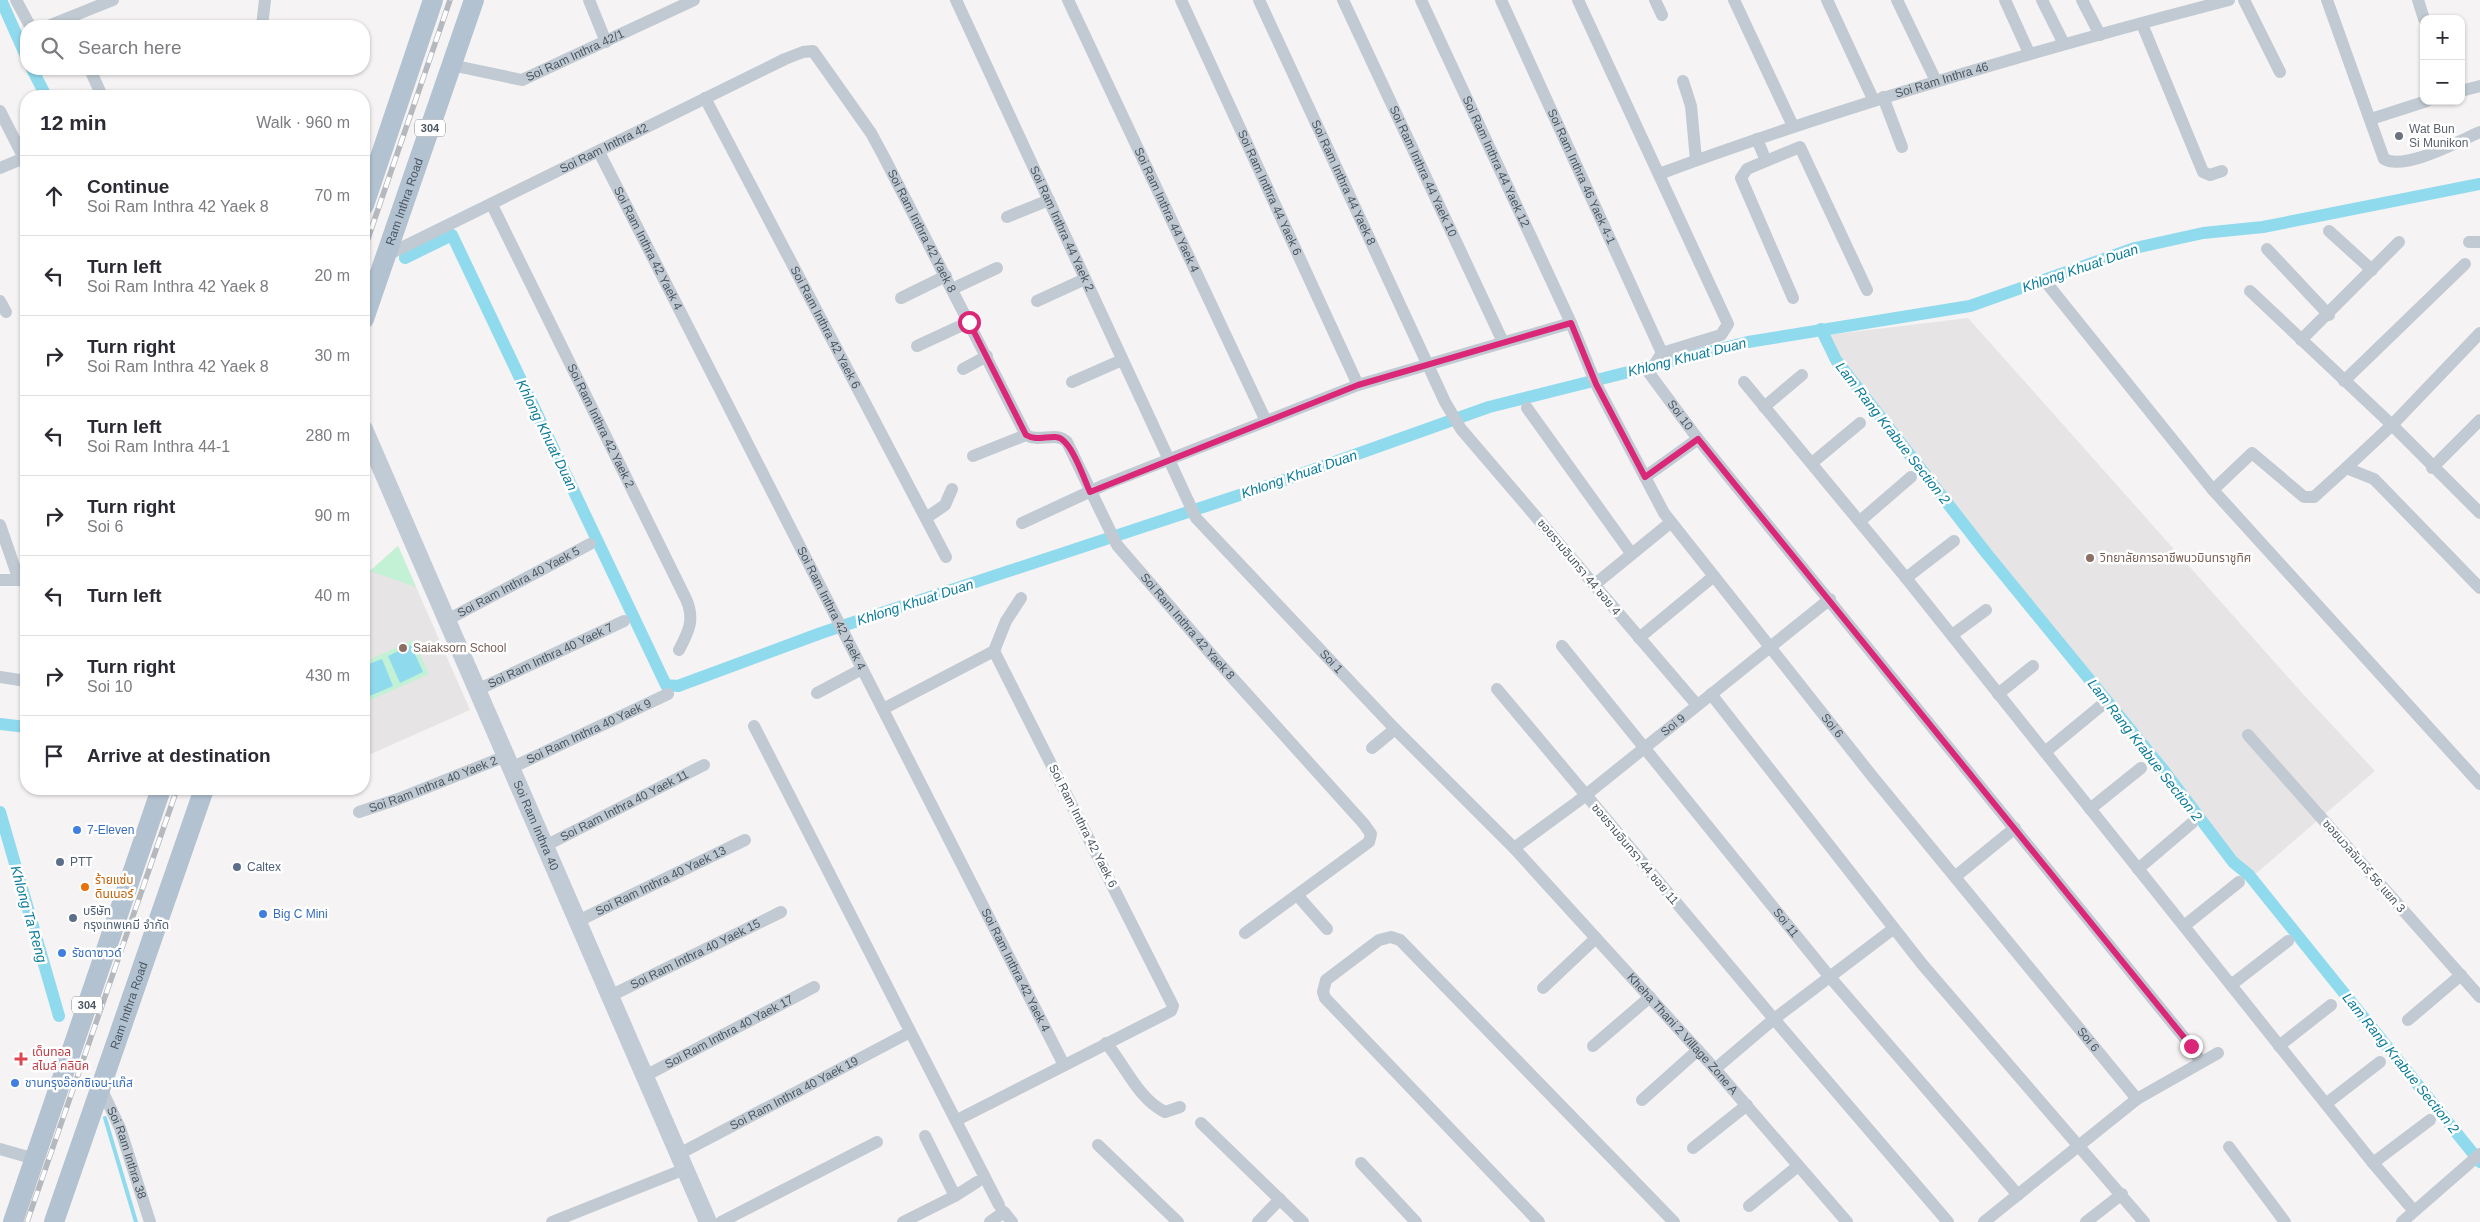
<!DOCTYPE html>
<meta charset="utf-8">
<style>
:root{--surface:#fff;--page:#f7f7f7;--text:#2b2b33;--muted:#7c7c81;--line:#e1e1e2}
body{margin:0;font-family:Helvetica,"Noto Sans Thai",sans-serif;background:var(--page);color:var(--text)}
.controls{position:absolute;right:15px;top:15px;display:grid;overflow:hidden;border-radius:10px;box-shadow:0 1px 4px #0004}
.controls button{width:45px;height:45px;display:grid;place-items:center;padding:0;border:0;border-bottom:1px solid var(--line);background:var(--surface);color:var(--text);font:25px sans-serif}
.stop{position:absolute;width:15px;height:15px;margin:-11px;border:4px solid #db2777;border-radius:50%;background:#fff}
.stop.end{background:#db2777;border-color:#fff;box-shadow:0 1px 5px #0008}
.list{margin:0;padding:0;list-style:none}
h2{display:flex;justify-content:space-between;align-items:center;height:65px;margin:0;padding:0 20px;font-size:21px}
h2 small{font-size:16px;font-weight:400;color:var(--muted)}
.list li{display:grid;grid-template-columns:32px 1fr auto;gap:15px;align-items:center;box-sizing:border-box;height:80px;padding:0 20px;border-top:1px solid var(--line)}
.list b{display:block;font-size:19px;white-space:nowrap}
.list p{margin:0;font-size:16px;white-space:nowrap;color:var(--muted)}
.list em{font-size:16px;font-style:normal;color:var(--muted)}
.icon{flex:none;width:28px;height:28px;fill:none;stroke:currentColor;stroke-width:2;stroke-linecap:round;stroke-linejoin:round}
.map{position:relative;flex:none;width:2480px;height:1222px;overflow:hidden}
.search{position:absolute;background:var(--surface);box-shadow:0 1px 4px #0004;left:20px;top:20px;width:350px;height:55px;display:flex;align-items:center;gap:12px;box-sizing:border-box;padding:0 18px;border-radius:20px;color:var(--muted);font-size:19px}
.panel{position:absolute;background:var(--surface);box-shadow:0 1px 4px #0004;left:20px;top:90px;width:350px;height:705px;border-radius:20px}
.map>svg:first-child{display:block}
.education{fill:#e6e4e5}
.green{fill:#c3f1d5}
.water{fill:#90daee}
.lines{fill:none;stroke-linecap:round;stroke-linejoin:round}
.stream{stroke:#90daee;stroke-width:4}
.canal{stroke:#90daee;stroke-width:12}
.street{stroke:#c1cad2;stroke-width:12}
.secondary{stroke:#c1cbd6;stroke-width:18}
.primary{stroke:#b3c2d1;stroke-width:20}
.rail-casing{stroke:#b5b8bd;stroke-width:5.5}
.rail{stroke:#fff;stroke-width:4;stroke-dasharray:11;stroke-linecap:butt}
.route{stroke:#db2777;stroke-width:6}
.worship-dot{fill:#6b7280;stroke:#fff;stroke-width:2}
.education-dot{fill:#8d6e63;stroke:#fff;stroke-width:2}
.shop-dot{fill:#3f7fe0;stroke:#fff;stroke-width:2}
.service-dot{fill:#5c6f8a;stroke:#fff;stroke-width:2}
.food-dot{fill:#e8710a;stroke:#fff;stroke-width:2}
.health-dot{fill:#e0444e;stroke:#fff;stroke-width:2}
.labels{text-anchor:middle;stroke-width:5;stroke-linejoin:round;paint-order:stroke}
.shield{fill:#fff;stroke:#808990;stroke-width:1}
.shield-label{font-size:11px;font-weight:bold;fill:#4a5661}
.street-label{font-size:12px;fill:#4a5661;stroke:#fff}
.worship-label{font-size:12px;fill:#5b616d;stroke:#fff;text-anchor:start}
.education-label{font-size:12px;fill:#785e54;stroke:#fff;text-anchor:start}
.shop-label{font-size:12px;fill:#366cbe;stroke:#fff;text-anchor:start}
.service-label{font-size:12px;fill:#4e5e75;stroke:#fff;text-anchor:start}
.food-label{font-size:12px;fill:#c56008;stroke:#fff;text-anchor:start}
.health-label{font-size:12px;fill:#be3a42;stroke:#fff;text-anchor:start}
.water-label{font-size:14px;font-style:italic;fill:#0c7c9b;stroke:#fff}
</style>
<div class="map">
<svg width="2480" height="1222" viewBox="0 0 2480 1222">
<rect width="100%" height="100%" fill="#f5f3f3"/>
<!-- education -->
<g class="education">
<polygon points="1968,318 2303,694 2375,771 2253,876 2237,859 1960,515 1843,363 1828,335"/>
<polygon points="398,546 470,710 364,757 364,569 370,571"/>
</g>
<!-- green -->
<g class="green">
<polygon points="398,546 416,587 370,571"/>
<polygon points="413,640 429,674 364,703 364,662"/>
</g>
<!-- water -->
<g class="water">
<polygon points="411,645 423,672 400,683 388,656"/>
<polygon points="382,659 393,686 365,698 364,666"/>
</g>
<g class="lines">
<!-- stream -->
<polyline class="stream" points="105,1118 136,1222"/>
<!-- canal -->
<g class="canal">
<polyline points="1,0 26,56"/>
<polyline points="32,69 46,96"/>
<polyline points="405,258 452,235 666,685 678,686 821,633 1276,483 1489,407 1748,342 1970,306 2135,248 2203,233 2263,227 2480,184"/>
<polyline points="1821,329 1836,360 1987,554 2165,772 2233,862 2249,875 2480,1162"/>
<polyline points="0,724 26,727"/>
<polyline points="0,812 59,1016"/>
</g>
<!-- street -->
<g class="street">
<polyline points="16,0 30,26"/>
<polyline points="589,0 606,42"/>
<path id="s1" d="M956,0l240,518 199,211 119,119 201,221 132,153"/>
<path id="s2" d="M1068,0l198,421"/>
<path id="s3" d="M1181,0l177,385"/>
<path id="s4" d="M1259,0l186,402 16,27 236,276"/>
<path id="s5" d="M1343,0l160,342"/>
<path id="s6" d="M1421,0l150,323 25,61 68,129 208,263 265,323"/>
<path id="s7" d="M1501,0l161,353"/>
<path id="s8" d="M1578,0l150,324 -7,11 -59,18 -13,20 49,66 493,607 10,16"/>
<polyline points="1655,0 1662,15"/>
<polyline points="1734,0 1793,126"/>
<polyline points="1827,0 1873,99"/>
<polyline points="1897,0 1936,81"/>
<polyline points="2005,0 2029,53"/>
<polyline points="2042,0 2064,44"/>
<polyline points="2082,0 2100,35"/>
<polyline points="2244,0 2280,72"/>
<path d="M2327,0l57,159c21,12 75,-18 96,-27"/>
<polyline points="2418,0 2424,19"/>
<polyline points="2142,24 2203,172 2210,175 2222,171"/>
<polyline points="48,26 113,0"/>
<polyline points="262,26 265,0"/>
<path id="s9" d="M451,65l71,15 172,-80"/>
<polyline points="92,74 102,96"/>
<polyline points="1683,81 1691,106 1696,160"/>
<polyline points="2461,91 2480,86"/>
<polyline points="1883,97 1902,147"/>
<path id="s10" d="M705,98l241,459"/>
<polyline points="0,111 26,162"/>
<polyline points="2371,119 2427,101"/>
<polyline points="1757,139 1766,161 1747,169 1741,178 1793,298"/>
<path id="s11" d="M599,152l465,913"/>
<polyline points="1766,161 1800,147 1867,290"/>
<polyline points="0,168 24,158"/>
<path id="s12" d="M1659,174c187,-69 377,-124 570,-174"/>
<path id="s13" d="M492,205l194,394c9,20 3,32 -7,51"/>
<polyline points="1007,217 1049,200"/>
<polyline points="2329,231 2372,270"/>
<polyline points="2469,242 2480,242"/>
<polyline points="2267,249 2329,315"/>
<path id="s14" d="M385,256l400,-197 18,-7 10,-1 58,82 13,24 142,278c13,8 30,-4 41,7l50,103 94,109 153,170 7,10 -2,8 -124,91"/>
<polyline points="2045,281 2213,490"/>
<polyline points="952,289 997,268"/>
<polyline points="2250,291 2392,425 2480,513"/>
<polyline points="901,298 946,276"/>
<polyline points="0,301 6,312"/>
<polyline points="1037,301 1085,279"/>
<polyline points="2301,340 2399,242"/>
<polyline points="917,346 969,322"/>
<polyline points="963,369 987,356"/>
<polyline points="2344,381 2465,264"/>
<polyline points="1072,382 1122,360"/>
<polyline points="1744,382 1906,578 2373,1163 2414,1211"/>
<polyline points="1764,407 1802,375"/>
<polyline points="1527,408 1631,553"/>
<polyline points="973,456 1026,435"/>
<polyline points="1812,463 1860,423"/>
<polyline points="2346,468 2392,425 2480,333"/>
<polyline points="2432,468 2480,420"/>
<polyline points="1645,477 1698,439"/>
<polyline points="926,518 945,505 952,489"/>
<polyline points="1860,521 1911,477"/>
<polyline points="1022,523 1104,485 1358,385 1571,323"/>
<polyline points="0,525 19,580"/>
<polyline points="1906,578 1954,541"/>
<polyline points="0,580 25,580"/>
<polyline points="1594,585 1670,523"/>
<polyline points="2480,588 2374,479 2346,468 2314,497 2304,497 2252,453 2213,490 2480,784"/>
<path id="s15" d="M447,620l143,-76"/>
<polyline points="1952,635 1986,610"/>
<polyline points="1639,638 1714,576"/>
<path id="s16" d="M1562,646l267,330 189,219"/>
<polyline points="0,677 26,681"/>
<polyline points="1497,689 1774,1019 1948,1222"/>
<path id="s17" d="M477,690l147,-69"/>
<polyline points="817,693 862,669"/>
<polyline points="1711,694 1922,964 2144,1222"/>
<polyline points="1998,694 2033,666"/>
<polyline points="883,709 994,651 1006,621 1021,598"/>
<polyline points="754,726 999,1205"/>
<polyline points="2248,735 2480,997"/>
<polyline points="1372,748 1395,729"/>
<polyline points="2045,752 2102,705"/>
<path id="s18" d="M511,768l157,-74"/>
<polyline points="2090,809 2141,768"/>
<path id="s19" d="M359,812l39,-13 108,-43"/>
<path id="s20" d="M545,846l159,-81"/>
<path id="s21" d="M1514,848l63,-46 253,-203"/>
<polyline points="2138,869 2192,823"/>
<polyline points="1956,876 2015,828"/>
<polyline points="1297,895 1327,929"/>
<path id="s22" d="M578,921l167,-81"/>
<polyline points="2184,926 2239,882"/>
<polyline points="2231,985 2288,941"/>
<polyline points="1543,988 1596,938"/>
<path id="s23" d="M610,996l171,-84"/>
<polyline points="2408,1020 2461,975"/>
<path d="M1106,1043c19,22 32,56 59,69l15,-5"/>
<polyline points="1593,1046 1650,997"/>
<polyline points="2279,1046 2331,1005"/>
<polyline points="1715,1069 1774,1019 1893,929"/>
<path id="s24" d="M645,1076l169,-89"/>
<path id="s25" d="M100,1086l20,42 30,94"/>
<polyline points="1642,1100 1698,1050"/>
<polyline points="2327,1103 2380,1062"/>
<polyline points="957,1120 1171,1011 1173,1006 994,651"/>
<polyline points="1201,1123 1303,1222"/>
<polyline points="925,1136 955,1196"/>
<polyline points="1098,1145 1178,1222"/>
<polyline points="2229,1147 2285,1222"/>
<polyline points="1693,1148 1747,1105"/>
<polyline points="0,1149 35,1159"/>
<path id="s26" d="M679,1154l231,-122"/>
<polyline points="1361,1163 1416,1222"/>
<polyline points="2373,1163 2430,1120"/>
<polyline points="1749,1206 1798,1166"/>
<polyline points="552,1222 685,1169"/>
<polyline points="721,1222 877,1142"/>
<polyline points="903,1222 955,1196 977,1182"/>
<polyline points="990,1222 1004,1212 1012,1222"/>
<polyline points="1258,1222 1280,1199"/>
<polyline points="1539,1222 1325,998 1323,992 1326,980 1379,940 1391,937 1400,940 1674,1222"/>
<polyline points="1984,1222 2137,1099 2218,1053"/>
<polyline points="2086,1222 2122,1194"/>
<polyline points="2402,1222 2480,1154"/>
</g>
<!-- secondary -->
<path class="secondary" id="s27" d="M364,429l344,793"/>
<!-- primary -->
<g class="primary">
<polyline points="364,205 433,0"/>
<path id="s28" d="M364,319l110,-319"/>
<polyline points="13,1222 161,789"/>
<path id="s29" d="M54,1222l150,-433"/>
</g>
<!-- rail casing -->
<g class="rail-casing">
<g id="rail">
<polyline points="364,250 450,0"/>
<polyline points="27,1222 177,789"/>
</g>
</g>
<!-- rail -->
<use href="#rail" class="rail"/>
</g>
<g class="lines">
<!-- route -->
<path class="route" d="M969,322l57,113c10,6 20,1 30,2 15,1 28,42 34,55l268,-107 213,-62 25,61 49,93 53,-38 493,607"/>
</g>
<!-- markers -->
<circle class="worship-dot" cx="2399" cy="136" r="5"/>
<g class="education-dot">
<circle cx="2090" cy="558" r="5"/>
<circle cx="403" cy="648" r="5"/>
</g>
<g class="shop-dot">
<circle cx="77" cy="830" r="5"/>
<circle cx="263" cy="914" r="5"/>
<circle cx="62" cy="953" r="5"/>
<circle cx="15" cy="1083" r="5"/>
</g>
<g class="service-dot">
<circle cx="60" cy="862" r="5"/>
<circle cx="237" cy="867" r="5"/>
<circle cx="73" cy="918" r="5"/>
</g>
<circle class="food-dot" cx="85" cy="887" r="5"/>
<path class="health-dot" d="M18.5 1051.5h5v5h5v5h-5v5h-5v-5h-5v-5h5z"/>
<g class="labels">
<!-- shield labels -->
<g class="shield">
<rect x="415" y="119.5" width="30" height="17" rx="4"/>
<rect x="72" y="996.5" width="30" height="17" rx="4"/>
</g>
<g class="shield-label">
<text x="430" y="132">304</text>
<text x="87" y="1009">304</text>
</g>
<!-- street labels -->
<g class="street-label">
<text dy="4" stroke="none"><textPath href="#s9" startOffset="131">Soi Ram Inthra 42/1</textPath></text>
<text dy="4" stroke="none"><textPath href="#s12" startOffset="298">Soi Ram Inthra 46</textPath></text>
<text dy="4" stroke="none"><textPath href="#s14" startOffset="244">Soi Ram Inthra 42</textPath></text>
<text dy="4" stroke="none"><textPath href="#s6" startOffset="178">Soi Ram Inthra 44 Yaek 12</textPath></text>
<text dy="4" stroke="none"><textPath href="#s5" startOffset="189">Soi Ram Inthra 44 Yaek 10</textPath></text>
<text dy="4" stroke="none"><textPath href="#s7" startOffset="194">Soi Ram Inthra 46 Yaek 4-1</textPath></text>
<text dy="4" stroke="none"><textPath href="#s4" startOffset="201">Soi Ram Inthra 44 Yaek 8</textPath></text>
<text dy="4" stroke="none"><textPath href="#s3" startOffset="212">Soi Ram Inthra 44 Yaek 6</textPath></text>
<text dy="4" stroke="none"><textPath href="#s28" startOffset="124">Ram Inthra Road</textPath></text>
<text dy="4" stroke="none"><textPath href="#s2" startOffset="232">Soi Ram Inthra 44 Yaek 4</textPath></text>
<text dy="4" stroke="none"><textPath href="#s1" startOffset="252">Soi Ram Inthra 44 Yaek 2</textPath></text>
<text dy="4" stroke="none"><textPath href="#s14" startOffset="686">Soi Ram Inthra 42 Yaek 8</textPath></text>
<text dy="4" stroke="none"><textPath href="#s11" startOffset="108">Soi Ram Inthra 42 Yaek 4</textPath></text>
<text dy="4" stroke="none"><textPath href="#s10" startOffset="259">Soi Ram Inthra 42 Yaek 6</textPath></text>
<text dy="4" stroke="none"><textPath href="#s8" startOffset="508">Soi 10</textPath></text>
<text dy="4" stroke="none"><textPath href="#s13" startOffset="246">Soi Ram Inthra 42 Yaek 2</textPath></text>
<text transform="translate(1579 567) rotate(50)" y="4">ซอยรามอินทรา 44 ซอย 4</text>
<text dy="4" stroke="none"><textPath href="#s15" startOffset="81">Soi Ram Inthra 40 Yaek 5</textPath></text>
<text dy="4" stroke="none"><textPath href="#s11" startOffset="512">Soi Ram Inthra 42 Yaek 4</textPath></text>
<text dy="4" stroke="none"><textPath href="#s14" startOffset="1180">Soi Ram Inthra 42 Yaek 8</textPath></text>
<text dy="4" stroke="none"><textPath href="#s17" startOffset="81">Soi Ram Inthra 40 Yaek 7</textPath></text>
<text dy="4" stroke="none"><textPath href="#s1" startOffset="768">Soi 1</textPath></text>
<text dy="4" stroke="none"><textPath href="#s21" startOffset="201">Soi 9</textPath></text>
<text dy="4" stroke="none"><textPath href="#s6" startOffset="839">Soi 6</textPath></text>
<text dy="4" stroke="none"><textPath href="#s18" startOffset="86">Soi Ram Inthra 40 Yaek 9</textPath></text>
<text dy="4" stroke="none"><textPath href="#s19" startOffset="79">Soi Ram Inthra 40 Yaek 2</textPath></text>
<text dy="4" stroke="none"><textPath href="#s20" startOffset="89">Soi Ram Inthra 40 Yaek 11</textPath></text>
<text dy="4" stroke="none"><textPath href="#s27" startOffset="432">Soi Ram Inthra 40</textPath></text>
<text transform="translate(1083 826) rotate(63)" y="4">Soi Ram Inthra 42 Yaek 6</text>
<text transform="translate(1635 854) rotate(50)" y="4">ซอยรามอินทรา 44 ซอย 11</text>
<text transform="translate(2364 866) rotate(49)" y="4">ซอยนวลจันทร์ 56 แยก 3</text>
<text dy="4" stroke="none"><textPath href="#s22" startOffset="92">Soi Ram Inthra 40 Yaek 13</textPath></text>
<text dy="4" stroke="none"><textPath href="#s16" startOffset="356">Soi 11</textPath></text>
<text dy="4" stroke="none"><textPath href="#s23" startOffset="95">Soi Ram Inthra 40 Yaek 15</textPath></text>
<text dy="4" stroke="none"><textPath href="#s11" startOffset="918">Soi Ram Inthra 42 Yaek 4</textPath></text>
<text dy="4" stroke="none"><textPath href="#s29" startOffset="229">Ram Inthra Road</textPath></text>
<text dy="4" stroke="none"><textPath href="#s24" startOffset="95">Soi Ram Inthra 40 Yaek 17</textPath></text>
<text dy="4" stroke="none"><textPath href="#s1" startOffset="1280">Kheha Thani 2 Village Zone A</textPath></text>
<text dy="4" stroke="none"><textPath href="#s6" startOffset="1244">Soi 6</textPath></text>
<text dy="4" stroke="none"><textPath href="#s26" startOffset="130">Soi Ram Inthra 40 Yaek 19</textPath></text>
<text dy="4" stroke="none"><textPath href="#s25" startOffset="72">Soi Ram Inthra 38</textPath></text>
</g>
<!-- worship labels -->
<g class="worship-label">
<text x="2409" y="133">Wat Bun<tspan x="2409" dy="14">Si Munikon</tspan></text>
</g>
<!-- education labels -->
<g class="education-label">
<text x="2100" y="562">วิทยาลัยการอาชีพนวมินทราชูทิศ</text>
<text x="413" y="652">Saiaksorn School</text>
</g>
<!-- shop labels -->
<g class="shop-label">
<text x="87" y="834">7-Eleven</text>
<text x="273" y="918">Big C Mini</text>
<text x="72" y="957">รัชดาซาวด์</text>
<text x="25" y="1087">ชานกรุงอ๊อกซิเจน-แก๊ส</text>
</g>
<!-- service labels -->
<g class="service-label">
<text x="70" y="866">PTT</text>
<text x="247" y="871">Caltex</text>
<text x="83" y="915">บริษัท<tspan x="83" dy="14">กรุงเทพเคมี จำกัด</tspan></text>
</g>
<!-- food labels -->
<g class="food-label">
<text x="95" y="884">ร้ายแซ่บ<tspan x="95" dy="14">ดินเนอร์</tspan></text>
</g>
<!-- health labels -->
<g class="health-label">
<text x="32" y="1056">เด็นทอล<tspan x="32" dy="14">สไมล์ คลินิค</tspan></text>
</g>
<!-- water labels -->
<g class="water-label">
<text transform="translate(2080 268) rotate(-19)" y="5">Khlong Khuat Duan</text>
<text transform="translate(1687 357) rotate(-14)" y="5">Khlong Khuat Duan</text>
<text transform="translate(1893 433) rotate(52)" y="5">Lam Rang Krabue Section 2</text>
<text transform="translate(547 435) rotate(64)" y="5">Khlong Khuat Duan</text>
<text transform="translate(1299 474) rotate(-19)" y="5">Khlong Khuat Duan</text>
<text transform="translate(915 602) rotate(-18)" y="5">Khlong Khuat Duan</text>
<text transform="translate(2145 750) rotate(52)" y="5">Lam Rang Krabue Section 2</text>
<text transform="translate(29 914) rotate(74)" y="5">Khlong Ta Reng</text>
<text transform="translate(2401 1063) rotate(51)" y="5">Lam Rang Krabue Section 2</text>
</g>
</g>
</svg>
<div class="controls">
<button>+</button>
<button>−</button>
</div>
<div class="stop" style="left:969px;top:322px"></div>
<div class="stop end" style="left:2191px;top:1046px"></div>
<div class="search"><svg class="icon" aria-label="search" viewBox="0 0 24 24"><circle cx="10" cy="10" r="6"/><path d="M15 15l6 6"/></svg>Search here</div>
<section class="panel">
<h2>12 min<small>Walk · 960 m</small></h2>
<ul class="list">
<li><svg class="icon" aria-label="ahead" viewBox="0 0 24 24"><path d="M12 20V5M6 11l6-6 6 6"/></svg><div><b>Continue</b><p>Soi Ram Inthra 42 Yaek 8</p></div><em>70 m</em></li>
<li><svg class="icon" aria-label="left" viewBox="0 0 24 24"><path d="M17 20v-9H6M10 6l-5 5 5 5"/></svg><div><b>Turn left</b><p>Soi Ram Inthra 42 Yaek 8</p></div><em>20 m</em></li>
<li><svg class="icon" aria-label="right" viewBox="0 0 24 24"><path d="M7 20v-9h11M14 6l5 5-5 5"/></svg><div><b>Turn right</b><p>Soi Ram Inthra 42 Yaek 8</p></div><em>30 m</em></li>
<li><svg class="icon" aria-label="left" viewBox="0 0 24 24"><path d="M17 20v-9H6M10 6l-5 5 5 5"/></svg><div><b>Turn left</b><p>Soi Ram Inthra 44-1</p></div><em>280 m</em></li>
<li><svg class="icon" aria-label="right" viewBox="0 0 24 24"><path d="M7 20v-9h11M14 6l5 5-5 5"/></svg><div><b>Turn right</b><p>Soi 6</p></div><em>90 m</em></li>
<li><svg class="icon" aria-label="left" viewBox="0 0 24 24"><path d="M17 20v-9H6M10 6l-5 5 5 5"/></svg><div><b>Turn left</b></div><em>40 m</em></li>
<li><svg class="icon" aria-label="right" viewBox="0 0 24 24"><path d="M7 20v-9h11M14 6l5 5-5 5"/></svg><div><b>Turn right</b><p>Soi 10</p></div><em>430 m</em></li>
<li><svg class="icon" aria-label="arrive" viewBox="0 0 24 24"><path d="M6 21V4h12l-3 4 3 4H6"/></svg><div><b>Arrive at destination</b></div></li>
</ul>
</section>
</div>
